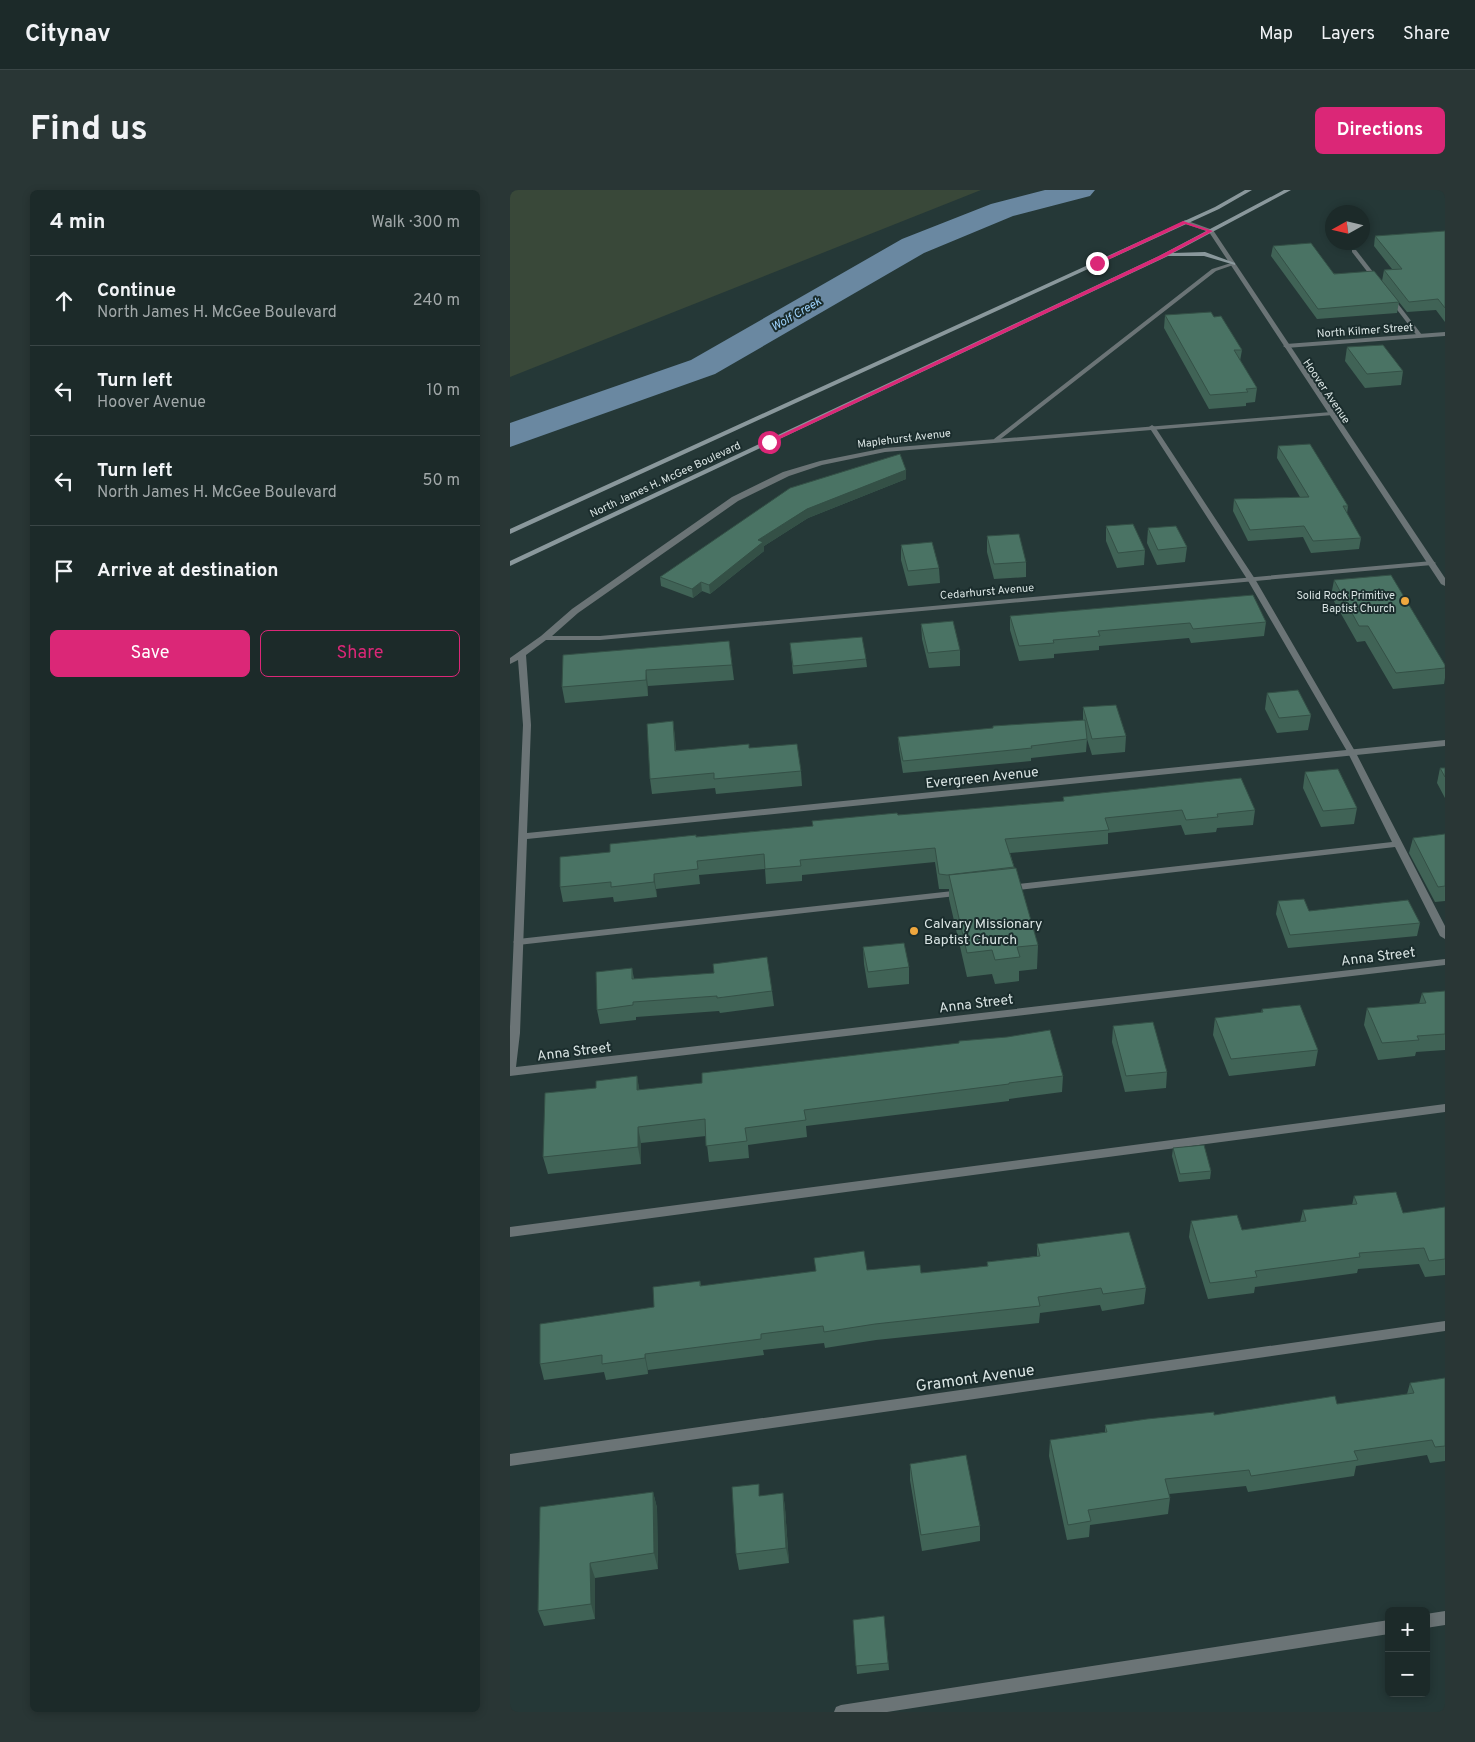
<!DOCTYPE html>
<meta charset="utf-8">
<style>
:root{--surface:#1c2a29;--page:#293635;--text:#f1f3f6;--muted:#a0a7a8;--line:#3a4646;--accent:#db2777}
body{margin:0;font-family:Overpass,sans-serif;background:var(--page);color:var(--text)}
.controls{position:absolute;right:15px;bottom:15px;display:grid;overflow:hidden;border-radius:8px;box-shadow:0 2px 8px #0003}
.controls button{width:45px;height:45px;display:grid;place-items:center;padding:0;border:0;border-bottom:1px solid var(--line);background:var(--surface);color:var(--text);font:25px sans-serif}
.compass{position:absolute;left:815px;top:15px;width:45px;height:45px;border-radius:50%;background:var(--surface);box-shadow:0 2px 8px #0003;rotate:262deg}
.stop{position:absolute;width:15px;height:15px;margin:-11px;border:4px solid #db2777;border-radius:50%;background:#fff}
.stop.end{background:#db2777;border-color:#fff;box-shadow:0 1px 5px #0008}
.list{margin:0;padding:0;list-style:none}
h2{display:flex;justify-content:space-between;align-items:center;height:65px;margin:0;padding:0 20px;font-size:21px}
h2 small{font-size:16px;font-weight:400;color:var(--muted)}
.list li{display:grid;grid-template-columns:32px 1fr auto;gap:15px;align-items:center;box-sizing:border-box;height:90px;padding:0 20px;border-top:1px solid var(--line)}
.list b{display:block;font-size:19px;white-space:nowrap}
.list p{margin:0;font-size:16px;white-space:nowrap;color:var(--muted)}
.list em{font-size:16px;font-style:normal;color:var(--muted)}
.actions{display:flex;gap:10px;padding:15px 20px}
.actions a{flex:1;padding:11px 0;border:1px solid var(--accent);border-radius:8px;text-align:center;font-size:18px;color:var(--accent)}
.actions .main{background:var(--accent);color:#fff}
.icon{flex:none;width:28px;height:28px;fill:none;stroke:currentColor;stroke-width:2;stroke-linecap:round;stroke-linejoin:round}
.map{position:relative;flex:none;width:935px;height:1522px;overflow:hidden;border-radius:8px}
header{display:flex;align-items:center;gap:30px;box-sizing:border-box;height:70px;padding:0 25px;background:var(--surface);border-bottom:1px solid var(--line)}
header strong{font-size:24px}
nav{display:flex;gap:28px;margin-inline-start:auto;font-size:18px}
.intro{display:flex;align-items:center;justify-content:space-between;box-sizing:border-box;height:120px;padding:0 30px}
h1{margin:0;font-size:35px}
.button{padding:12px 22px;border-radius:8px;background:var(--accent);color:#fff;font-size:18px;font-weight:700}
main{display:flex;gap:30px;padding:0 30px}
aside{flex:1;background:var(--surface);border-radius:8px;box-shadow:0 2px 8px #0003}
.map>svg:first-child{display:block}
.green{fill:#394839}
.lines{fill:none;stroke-linecap:round;stroke-linejoin:round}
.river{fill:#6a88a1;fill-rule:evenodd}
.service{fill:#6b7476;fill-rule:evenodd}
.minor{fill:#6b7476;fill-rule:evenodd}
.tertiary{fill:#6b7476;fill-rule:evenodd}
.secondary{fill:#8a989c;fill-rule:evenodd}
.wall{fill:#406356}
.shaded-wall{fill:#345046}
.building{fill:#4a7364;stroke:#345046}
.route{fill:#db2777}
.poi-dot{fill:#efa73e;stroke:#1b2d2d;stroke-width:2}
.labels{text-anchor:middle;stroke-width:4;stroke-linejoin:round;paint-order:stroke}
.far-street-label{font-size:11px;fill:#dae5e4;stroke:#1b2d2d}
.far-poi-label{font-size:11px;fill:#dae5e4;stroke:#1b2d2d;text-anchor:end}
.far-water-label{font-size:12px;font-style:italic;fill:#9dd2fc;stroke:#1b2d2d}
.street-label{font-size:14px;fill:#dae5e4;stroke:#1b2d2d}
.poi-label{font-size:14px;fill:#dae5e4;stroke:#1b2d2d;text-anchor:start}
.near-street-label{font-size:16px;fill:#dae5e4;stroke:#1b2d2d}
</style>
<header>
<strong>Citynav</strong>
<nav><a>Map</a><a>Layers</a><a>Share</a></nav>
</header>
<div class="intro"><h1>Find us</h1><a class="button">Directions</a></div>
<main>
<aside>
<h2>4 min<small>Walk · 300 m</small></h2>
<ul class="list">
<li><svg class="icon" aria-label="ahead" viewBox="0 0 24 24"><path d="M12 20V5M6 11l6-6 6 6"/></svg><div><b>Continue</b><p>North James H. McGee Boulevard</p></div><em>240 m</em></li>
<li><svg class="icon" aria-label="left" viewBox="0 0 24 24"><path d="M17 20v-9H6M10 6l-5 5 5 5"/></svg><div><b>Turn left</b><p>Hoover Avenue</p></div><em>10 m</em></li>
<li><svg class="icon" aria-label="left" viewBox="0 0 24 24"><path d="M17 20v-9H6M10 6l-5 5 5 5"/></svg><div><b>Turn left</b><p>North James H. McGee Boulevard</p></div><em>50 m</em></li>
<li><svg class="icon" aria-label="arrive" viewBox="0 0 24 24"><path d="M6 21V4h12l-3 4 3 4H6"/></svg><div><b>Arrive at destination</b></div></li>
</ul>
<div class="actions"><a class="main">Save</a><a>Share</a></div>
</aside>
<div class="map">
<svg width="935" height="1522" viewBox="0 0 935 1522">
<rect width="100%" height="100%" fill="#253837"/>
<!-- green -->
<polygon class="green" points="0,0 471,0 0,187"/>
<g class="lines">
<!-- river -->
<polygon class="river" points="535,0 585,0 580,6 503,26 414,63 205,184 0,257 0,233 181,170 392,49 481,14"/>
<!-- service -->
<g class="service">
<polygon points="842,60 846,60 870,91 870,93 866,93 842,62"/>
<polygon points="721,73 726,74 706,81 488,251 484,251 484,249 702,79"/>
<polygon points="878,106 882,106 912,145 912,147 908,147 878,108"/>
<polygon points="642,235 645,237 745,389 846,563 935,736 935,749 930,746 885,657 499,701 494,698 499,695 882,652 838,563 737,389 639,237"/>
<polygon points="452,700 457,703 455,705 8,755 3,752 8,749"/>
<polygon points="935,914 935,922 0,1047 0,1037"/>
<polygon points="935,1421 935,1435 916,1438 916,1424"/>
<polygon points="879,1430 879,1444 377,1522 324,1522 326,1517 331,1515"/>
</g>
<!-- minor -->
<g class="minor">
<polygon points="935,142 935,146 776,158 773,156 776,154"/>
<polygon points="821,222 823,223 823,225 375,262 312,275 279,286 228,311 68,423 42,446 90,446 922,371 926,373 922,375 90,450 36,450 16,465 21,535 17,643 935,550 935,556 17,649 10,843 6,877 935,769 935,775 0,886 0,837 13,535 8,470 0,474 0,468 31,446 62,419 222,307 273,282 310,271 375,258"/>
<polygon points="935,1131 935,1141 0,1276 0,1264"/>
</g>
<!-- tertiary -->
<polygon class="tertiary" points="675,30 703,40 935,388 935,396 931,394 699,42 673,33 672,32"/>
<!-- secondary -->
<g class="secondary">
<polygon points="735,0 742,0 709,19 0,344 0,339 705,17"/>
<polygon points="774,0 781,0 663,63 695,62 725,73 725,75 694,66 658,66 0,376 0,371 649,66"/>
</g>
</g>
<!-- wall -->
<g class="wall">
<polygon points="935,41 935,132 926,120 897,122 872,91 874,80 882,79 864,56 865,46"/>
<polygon points="763,56 889,112 887,123 807,129 761,66"/>
<polygon points="655,125 704,127 732,160 730,171 747,198 745,212 736,213 736,216 699,219 654,138"/>
<polygon points="837,157 893,181 891,195 855,198 835,171"/>
<polygon points="768,256 838,316 837,324 851,348 849,359 801,363 793,347 738,351 723,321 724,309 790,307 767,268"/>
<polygon points="396,280 396,289 298,328 254,356 254,361 200,404 192,401 183,408 151,396 150,387"/>
<polygon points="596,336 635,360 634,375 607,378 596,351"/>
<polygon points="638,338 677,357 675,372 647,375 637,353"/>
<polygon points="477,346 516,372 516,387 484,389 477,362"/>
<polygon points="391,355 429,378 430,393 398,396 391,370"/>
<polygon points="824,390 935,475 935,488 934,494 883,499 855,451 847,452 821,406"/>
<polygon points="500,426 756,432 754,446 681,453 679,448 589,456 589,460 544,464 544,468 509,471 500,440"/>
<polygon points="411,434 450,460 450,476 419,478 412,449"/>
<polygon points="219,451 224,490 138,496 138,506 55,513 52,497"/>
<polygon points="280,453 356,469 357,477 283,484"/>
<polygon points="757,503 801,525 798,540 767,543 755,519"/>
<polygon points="573,517 616,546 615,562 582,565 577,549 576,562 521,568 521,571 393,583 389,559 388,547 573,530"/>
<polygon points="163,531 166,560 239,558 291,581 292,596 206,604 205,598 142,604 140,589"/>
<polygon points="930,578 935,578 935,608 927,593"/>
<polygon points="795,582 847,618 844,634 811,637 793,598"/>
<polygon points="553,607 745,620 743,635 707,638 706,642 675,645 671,635 598,643 598,654 500,663 528,755 527,779 509,781 509,791 485,794 482,784 457,787 439,709 439,699 429,699 425,672 292,685 292,691 256,694 255,679 189,685 190,694 146,699 147,707 104,712 103,707 53,712 50,697 100,662 186,647 303,636 388,625 553,611"/>
<polygon points="935,644 935,711 925,712 899,663 903,648"/>
<polygon points="768,711 799,721 910,733 907,746 778,758 766,724"/>
<polygon points="353,757 399,777 399,794 358,798 354,774"/>
<polygon points="122,778 124,789 262,801 264,816 210,823 209,821 126,827 126,830 90,834 87,820"/>
<polygon points="935,801 935,860 906,862 905,866 868,870 854,835 857,818 909,814 912,803"/>
<polygon points="752,819 808,860 805,876 719,886 703,845 705,828 751,823"/>
<polygon points="603,836 657,882 656,898 615,902 602,852"/>
<polygon points="127,886 129,900 553,886 552,902 499,909 499,911 296,936 297,947 238,955 239,968 199,972 196,946 131,953 131,974 38,984 33,967 86,898"/>
<polygon points="663,958 701,981 700,989 669,992 662,966"/>
<polygon points="844,1006 893,1023 935,1017 935,1085 915,1087 909,1074 848,1079 847,1083 745,1097 744,1103 698,1109 679,1047 681,1031 732,1040 790,1032 793,1020 842,1015"/>
<polygon points="527,1054 636,1098 634,1114 592,1121 590,1115 530,1123 529,1133 366,1150 315,1158 314,1153 253,1160 254,1165 138,1180 138,1184 96,1190 94,1182 34,1190 30,1174 144,1117 190,1091 191,1096 357,1080 411,1083 477,1076 477,1072 527,1066"/>
<polygon points="935,1188 935,1271 920,1273 917,1265 846,1276 844,1286 738,1302 736,1296 659,1304 660,1308 658,1324 580,1335 579,1347 557,1350 539,1266 540,1250 595,1242 595,1235 827,1214 897,1204 900,1193"/>
<polygon points="400,1274 470,1336 470,1351 412,1361 400,1290"/>
<polygon points="143,1302 147,1318 148,1379 85,1388 85,1429 34,1436 28,1421"/>
<polygon points="273,1303 275,1318 279,1373 229,1380 226,1364 251,1306"/>
<polygon points="374,1426 379,1480 347,1484 343,1430"/>
</g>
<!-- shaded-wall -->
<g class="shaded-wall">
<polygon points="396,280 396,289 298,328 254,356 254,361 200,404 199,395 248,350 297,319"/>
<polygon points="191,392 192,401 183,408 182,399"/>
<polygon points="136,480 138,496 138,506 136,490"/>
<polygon points="163,531 165,546 167,575 165,561"/>
<polygon points="144,684 146,699 147,707 144,692"/>
<polygon points="127,886 130,903 127,900"/>
<polygon points="128,937 131,953 131,974 128,957"/>
<polygon points="135,1164 138,1180 138,1184 135,1168"/>
<polygon points="143,1302 147,1318 148,1379 144,1363"/>
<polygon points="273,1303 275,1318 279,1373 276,1358"/>
<polygon points="80,1373 85,1388 85,1429 81,1414"/>
</g>
<!-- building -->
<g class="building">
<polygon points="935,41 935,118 928,109 899,112 874,80 892,79 865,46"/>
<polygon points="801,53 824,84 864,81 889,112 808,119 763,56"/>
<polygon points="701,122 704,127 711,126 732,160 724,160 747,198 736,199 738,202 700,205 655,125"/>
<polygon points="873,155 893,181 857,184 837,157"/>
<polygon points="800,254 838,316 833,316 851,348 803,351 794,336 740,340 724,309 799,307 768,256"/>
<polygon points="390,264 396,280 297,319 248,350 253,352 199,395 191,392 182,399 150,387 280,298"/>
<polygon points="623,334 635,360 608,363 596,336"/>
<polygon points="666,336 677,357 648,360 638,338"/>
<polygon points="509,344 516,372 484,374 477,346"/>
<polygon points="422,352 429,378 398,381 391,355"/>
<polygon points="881,385 935,475 935,478 886,483 858,436 849,436 824,390"/>
<polygon points="743,405 756,432 683,439 680,433 588,441 590,446 543,450 544,453 509,456 500,426"/>
<polygon points="443,431 450,460 418,463 411,434"/>
<polygon points="352,447 356,469 283,476 280,453"/>
<polygon points="219,451 222,475 136,480 136,490 52,497 53,465"/>
<polygon points="788,500 801,525 769,528 757,503"/>
<polygon points="606,515 616,546 582,549 573,517"/>
<polygon points="575,530 577,549 521,556 522,558 393,571 388,547 483,538 483,536"/>
<polygon points="163,531 165,561 239,554 239,558 287,554 291,581 204,589 204,583 140,589 137,534"/>
<polygon points="930,578 935,578 935,587"/>
<polygon points="828,579 847,618 813,621 795,582"/>
<polygon points="731,588 745,620 707,624 708,627 676,630 672,620 595,628 599,640 495,649 504,677 437,685 429,684 425,658 290,670 291,676 255,679 254,664 187,671 188,679 144,684 144,692 101,697 101,692 50,697 50,667 100,662 100,654 186,645 186,647 303,636 302,631 387,623 388,625 554,611 553,607"/>
<polygon points="935,644 935,696 928,697 903,648"/>
<polygon points="506,678 528,755 507,757 510,767 485,770 482,760 457,763 439,685"/>
<polygon points="794,709 799,721 898,710 910,733 780,745 768,711"/>
<polygon points="394,753 399,777 358,782 353,757"/>
<polygon points="257,767 262,801 207,808 207,806 123,812 123,815 87,820 86,782 122,778 122,789 204,783 203,774"/>
<polygon points="935,801 935,844 907,846 909,850 872,853 857,818 916,813 912,803"/>
<polygon points="790,815 808,860 721,869 705,828 753,822 752,819"/>
<polygon points="643,832 657,882 616,886 603,836"/>
<polygon points="540,840 553,886 499,893 499,894 294,920 296,930 235,938 237,951 196,956 195,929 128,937 128,957 33,967 35,903 86,898 86,891 127,886 127,900 192,893 192,883 449,853 449,851 497,847"/>
<polygon points="694,955 701,981 670,984 663,958"/>
<polygon points="886,1002 893,1023 935,1017 935,1069 919,1071 914,1058 849,1063 850,1067 745,1081 747,1087 700,1093 681,1031 727,1025 732,1040 796,1031 793,1020 847,1014 844,1006"/>
<polygon points="619,1042 636,1098 593,1104 591,1098 528,1107 530,1116 365,1134 314,1142 313,1136 251,1144 251,1149 135,1164 135,1168 92,1174 92,1165 30,1174 30,1134 144,1117 143,1097 190,1091 190,1096 306,1081 304,1068 354,1061 357,1080 410,1075 411,1083 478,1076 477,1072 530,1066 527,1054"/>
<polygon points="935,1188 935,1256 925,1257 922,1250 844,1261 848,1270 741,1286 739,1280 655,1289 660,1308 578,1320 581,1331 558,1335 540,1250 597,1242 595,1235 637,1229 704,1222 704,1225 825,1206 827,1214 904,1203 900,1193"/>
<polygon points="456,1265 470,1336 411,1345 400,1274"/>
<polygon points="249,1294 249,1306 273,1303 276,1358 226,1364 222,1297"/>
<polygon points="143,1302 144,1363 80,1373 81,1414 28,1421 30,1317"/>
<polygon points="374,1426 378,1473 346,1476 343,1430"/>
</g>
<!-- route -->
<polygon class="route" points="673,31 703,41 653,68 261,253 256,252 649,66 697,41 675,34 589,74 584,73"/>
<!-- markers -->
<g class="poi-dot">
<circle cx="895" cy="411" r="5"/>
<circle cx="404" cy="741" r="5"/>
</g>
<g class="labels">
<!-- far-street labels -->
<g class="far-street-label">
<text transform="translate(855 140) rotate(-4)" y="4">North Kilmer Street</text>
<text transform="translate(817 201) rotate(56)" y="4">Hoover Avenue</text>
<text transform="translate(394 248) rotate(-7)" y="4">Maplehurst Avenue</text>
<text transform="translate(155 289) rotate(-25)" y="4">North James H. McGee Boulevard</text>
<text transform="translate(477 401) rotate(-5)" y="4">Cedarhurst Avenue</text>
</g>
<!-- far-poi labels -->
<g class="far-poi-label">
<text x="885" y="409">Solid Rock Primitive<tspan x="885" dy="13">Baptist Church</tspan></text>
</g>
<!-- far-water labels -->
<g class="far-water-label">
<text transform="translate(286 124) rotate(-30)" y="4">Wolf Creek</text>
</g>
<!-- street labels -->
<g class="street-label">
<text transform="translate(472 587) rotate(-6)" y="5">Evergreen Avenue</text>
<text transform="translate(868 766) rotate(-7)" y="5">Anna Street</text>
<text transform="translate(466 813) rotate(-7)" y="5">Anna Street</text>
<text transform="translate(64 861) rotate(-7)" y="5">Anna Street</text>
</g>
<!-- poi labels -->
<g class="poi-label">
<text x="414" y="738">Calvary Missionary<tspan x="414" dy="16">Baptist Church</tspan></text>
</g>
<!-- near-street labels -->
<g class="near-street-label">
<text transform="translate(465 1187) rotate(-8)" y="6">Gramont Avenue</text>
</g>
</g>
</svg>
<div class="controls">
<button>+</button>
<button>−</button>
</div>
<svg class="compass" viewBox="-18 -18 36 36"><path d="M0-13l5 13h-10z" fill="#e53935"/><path d="M0 13l5-13h-10z" fill="#a0a7a8"/></svg>
<div class="stop" style="left:259px;top:252px"></div>
<div class="stop end" style="left:587px;top:73px"></div>
</div>
</main>
